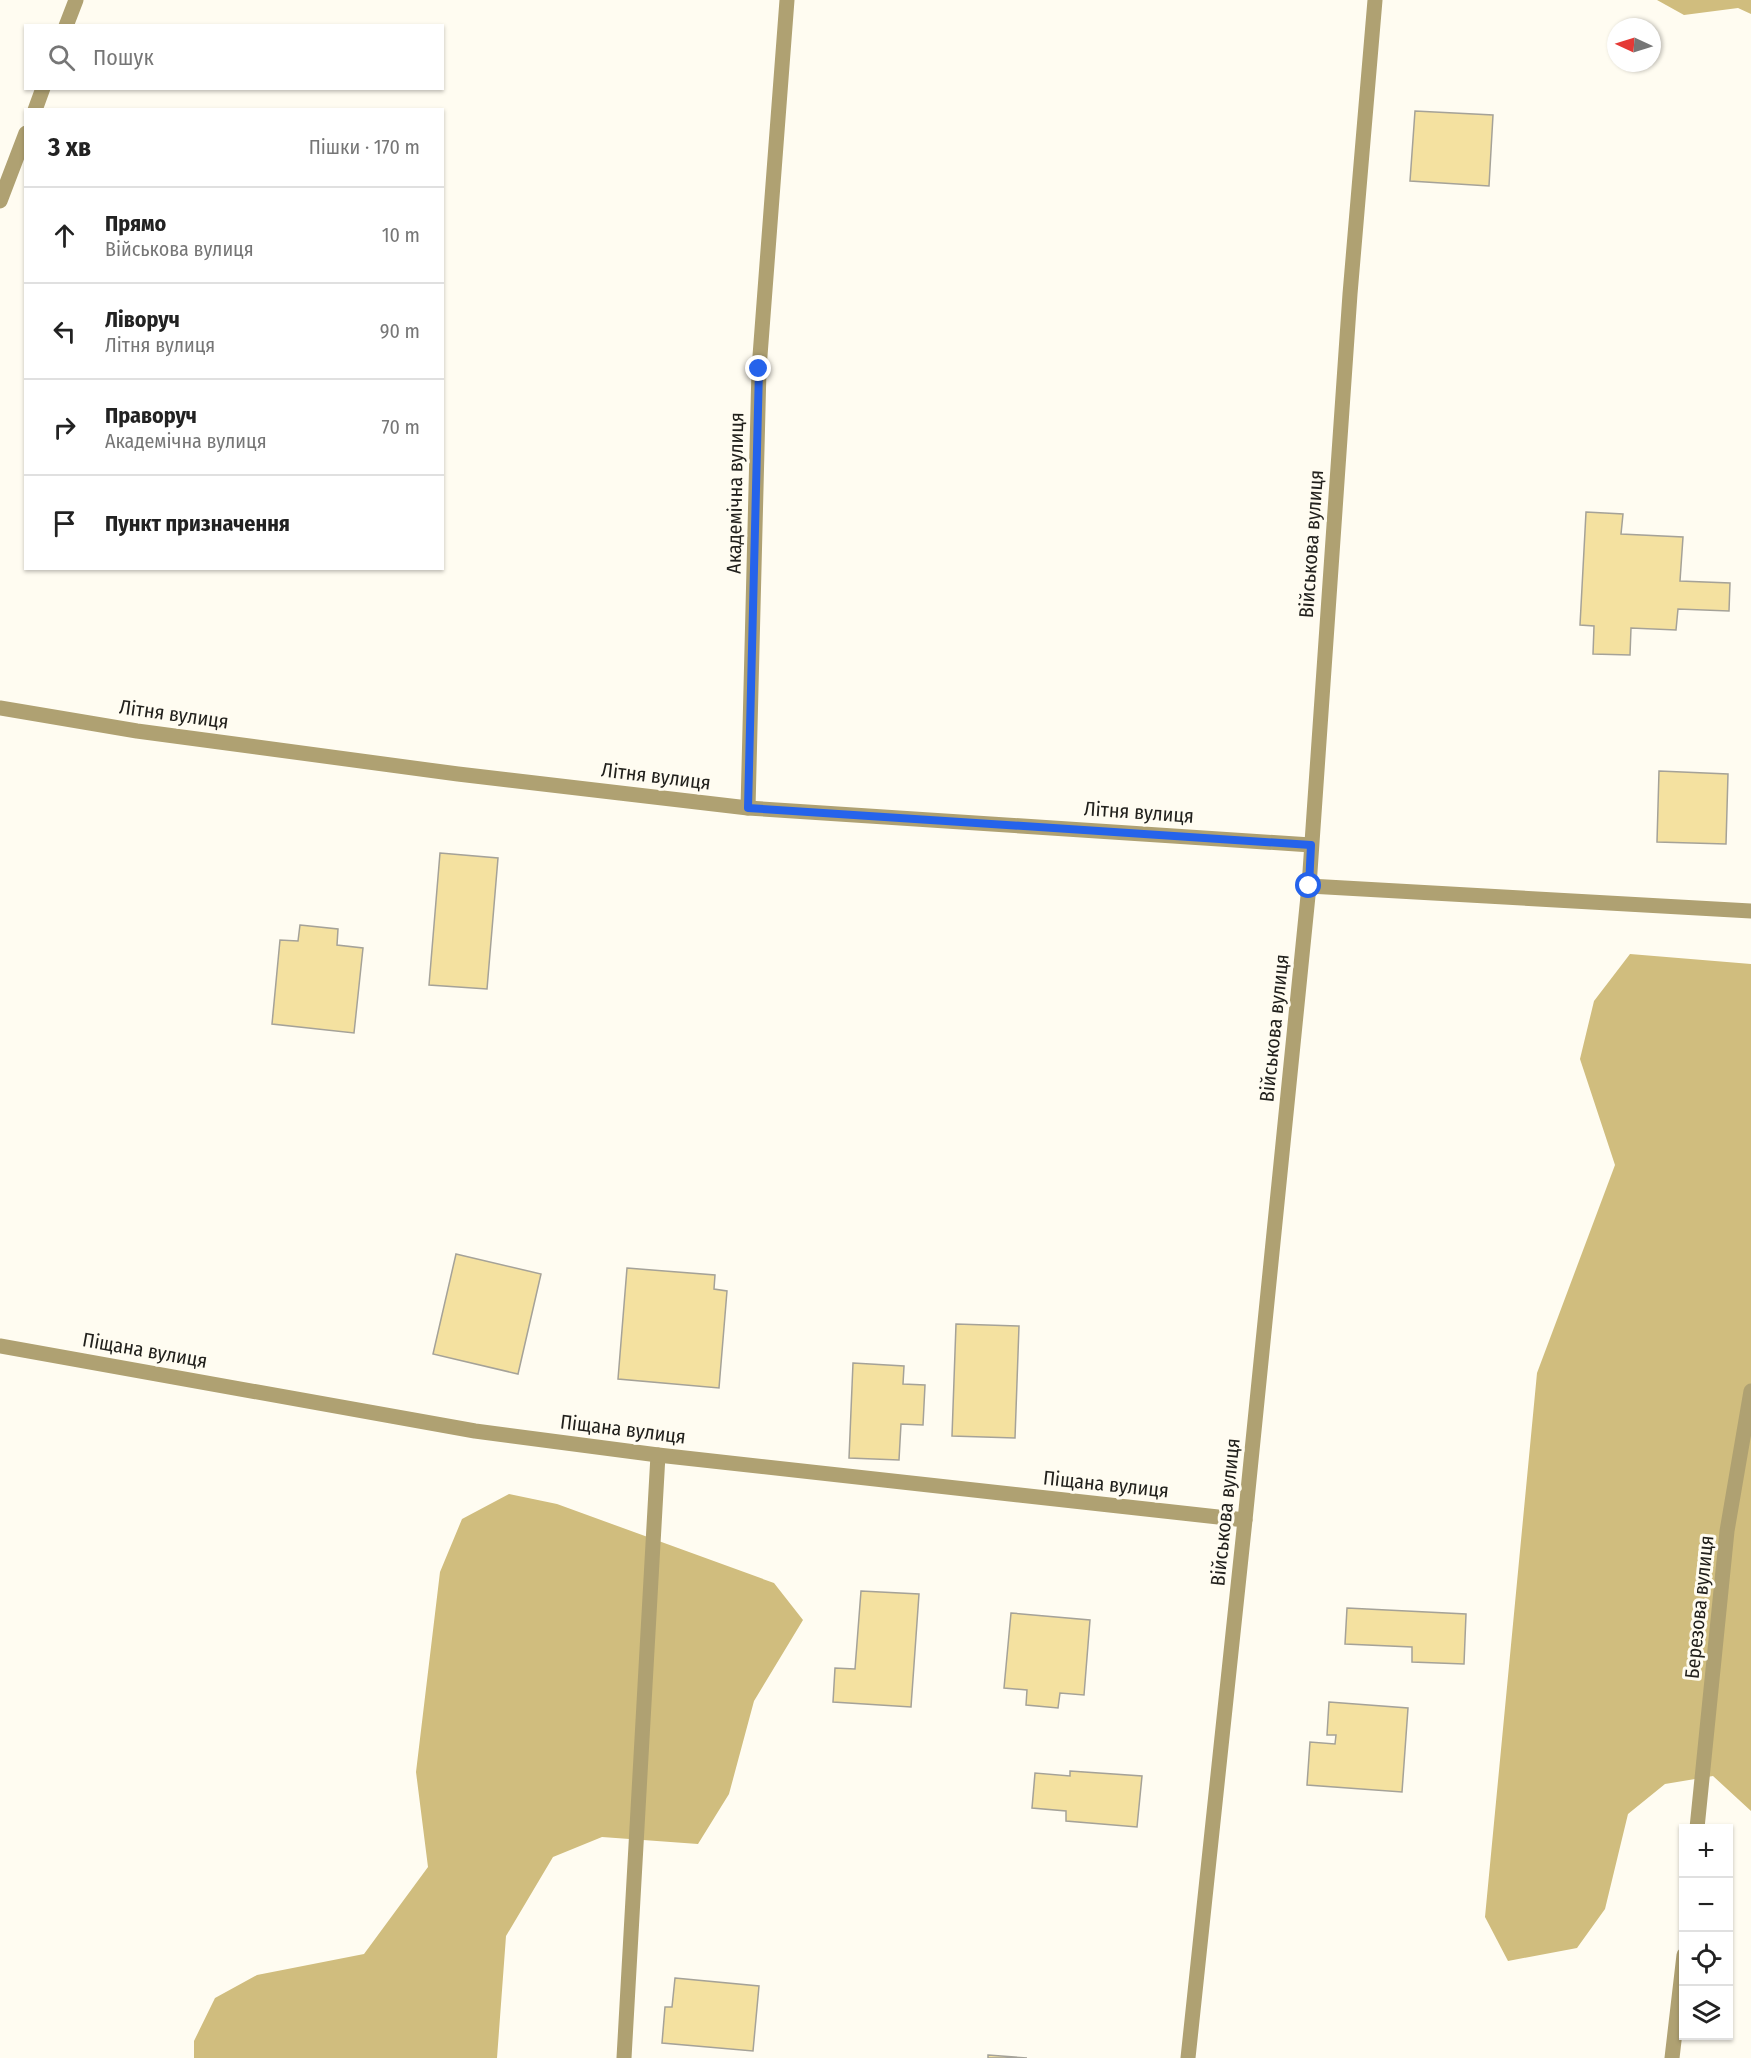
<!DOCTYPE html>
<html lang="uk">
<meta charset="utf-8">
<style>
:root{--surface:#fff;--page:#f2f2f2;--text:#222;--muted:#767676;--line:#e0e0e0}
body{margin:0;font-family:"Fira Sans Condensed",sans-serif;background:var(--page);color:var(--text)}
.controls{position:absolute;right:18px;bottom:18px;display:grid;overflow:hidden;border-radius:0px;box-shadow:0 2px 4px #0004}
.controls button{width:54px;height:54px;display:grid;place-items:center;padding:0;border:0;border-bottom:2px solid var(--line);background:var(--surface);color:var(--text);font:30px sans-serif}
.compass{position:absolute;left:1607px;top:18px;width:54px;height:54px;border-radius:50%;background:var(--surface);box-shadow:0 2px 4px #0004;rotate:274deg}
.stop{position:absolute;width:18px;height:18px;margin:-14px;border:4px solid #2563eb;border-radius:50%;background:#fff}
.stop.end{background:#2563eb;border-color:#fff;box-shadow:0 2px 6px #0008}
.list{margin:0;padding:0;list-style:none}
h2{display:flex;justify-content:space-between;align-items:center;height:78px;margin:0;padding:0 24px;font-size:26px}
h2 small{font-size:20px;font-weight:400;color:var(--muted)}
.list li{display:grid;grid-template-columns:39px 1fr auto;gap:18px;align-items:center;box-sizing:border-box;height:96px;padding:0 24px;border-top:2px solid var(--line)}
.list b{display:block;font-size:22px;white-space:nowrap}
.list p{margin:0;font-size:20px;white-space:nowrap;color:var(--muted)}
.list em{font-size:20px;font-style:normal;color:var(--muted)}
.icon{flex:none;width:33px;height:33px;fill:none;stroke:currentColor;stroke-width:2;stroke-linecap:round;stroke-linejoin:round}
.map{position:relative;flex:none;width:1751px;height:2058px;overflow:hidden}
.search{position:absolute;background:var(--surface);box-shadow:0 2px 4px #0004;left:24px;top:24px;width:420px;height:66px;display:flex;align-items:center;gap:15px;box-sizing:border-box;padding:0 21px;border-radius:0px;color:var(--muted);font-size:22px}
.panel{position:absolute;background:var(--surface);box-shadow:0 2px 4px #0004;left:24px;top:108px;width:420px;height:462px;border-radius:0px}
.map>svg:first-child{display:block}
.forest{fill:#d0bd7e}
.building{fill:#f4e1a0;stroke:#a5a298;stroke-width:1.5}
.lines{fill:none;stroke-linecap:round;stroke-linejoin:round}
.service{stroke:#afa172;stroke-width:15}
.minor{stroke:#afa172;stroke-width:15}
.route{stroke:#2563eb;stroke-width:8}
.labels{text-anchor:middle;stroke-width:6;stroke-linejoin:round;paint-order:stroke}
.street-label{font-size:20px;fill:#22211d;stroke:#fffcf1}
</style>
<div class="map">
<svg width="1751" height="2058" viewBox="0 0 1751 2058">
<rect width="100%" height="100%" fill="#fffcf1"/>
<!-- forest -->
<g class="forest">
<polygon points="1657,0 1751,0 1751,14 1738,8 1684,15"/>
<polygon points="1630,954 1751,964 1751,1811 1713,1776 1665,1784 1628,1814 1605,1909 1577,1948 1508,1961 1485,1917 1537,1373 1615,1165 1580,1059 1594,1001"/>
<polygon points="509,1494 557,1504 774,1583 803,1620 754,1701 729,1794 698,1844 602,1837 553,1857 506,1936 497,2058 194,2058 194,2041 215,1998 257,1975 364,1954 428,1867 416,1772 440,1572 462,1519"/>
</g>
<!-- building -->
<g class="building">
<polygon points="1415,111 1493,115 1489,186 1410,181"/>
<polygon points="1586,512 1623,514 1621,534 1683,537 1680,581 1730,583 1729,611 1678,609 1676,630 1631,628 1630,655 1593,654 1594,626 1580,625"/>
<polygon points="1659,771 1728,774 1726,844 1657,842"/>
<polygon points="440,853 498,858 487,989 429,985"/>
<polygon points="300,925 338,929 337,945 363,948 354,1033 272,1024 280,940 298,941"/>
<polygon points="456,1254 541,1274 518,1374 433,1354"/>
<polygon points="627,1268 715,1275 714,1289 727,1291 719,1388 618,1379"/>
<polygon points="956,1324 1019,1326 1015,1438 952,1436"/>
<polygon points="853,1363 904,1366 903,1384 925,1385 923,1425 901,1424 899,1460 849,1458"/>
<polygon points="861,1591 919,1594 911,1707 833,1702 835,1668 855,1669"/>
<polygon points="1347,1608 1466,1614 1464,1664 1412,1662 1412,1647 1345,1644"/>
<polygon points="1011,1613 1090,1620 1084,1695 1060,1693 1058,1708 1026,1705 1027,1690 1004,1688"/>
<polygon points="1329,1702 1408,1708 1402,1792 1307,1785 1310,1742 1335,1744 1336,1735 1327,1735"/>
<polygon points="1070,1771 1142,1776 1137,1827 1066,1821 1066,1811 1032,1808 1035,1773 1070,1776"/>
<polygon points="675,1978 759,1986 753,2051 662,2043 665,2007 672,2007"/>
<polygon points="988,2055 1027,2058 988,2058"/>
</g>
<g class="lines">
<!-- service -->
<polyline class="service" points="624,2058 658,1455"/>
<!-- minor -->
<g class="minor">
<polyline points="66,26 76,0"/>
<polyline points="35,110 43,88"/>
<polyline points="0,201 26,133"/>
<polyline points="0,708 137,731 458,774 748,808 1311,845"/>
<polyline points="748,808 759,369 787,0"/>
<polyline points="1309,886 1751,911"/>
<polyline points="0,1346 475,1431 658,1455 1245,1520"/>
<polyline points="1697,1828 1727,1531 1751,1391"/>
<polyline points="1188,2058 1245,1520 1309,886 1350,294 1375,0"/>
<polyline points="1672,2058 1684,1955"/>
</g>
</g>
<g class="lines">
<!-- route -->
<polyline class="route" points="759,369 748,808 1311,845 1309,886"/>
</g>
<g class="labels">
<!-- street labels -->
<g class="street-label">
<text transform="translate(735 493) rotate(-89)" y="7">Академічна вулиця</text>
<text transform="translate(1311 544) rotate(-86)" y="7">Військова вулиця</text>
<text transform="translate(174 714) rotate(8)" y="7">Літня вулиця</text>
<text transform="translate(656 776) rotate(7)" y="7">Літня вулиця</text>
<text transform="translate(1139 812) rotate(4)" y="7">Літня вулиця</text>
<text transform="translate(1274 1028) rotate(-84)" y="7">Військова вулиця</text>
<text transform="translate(145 1350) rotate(10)" y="7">Піщана вулиця</text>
<text transform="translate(623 1429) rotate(7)" y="7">Піщана вулиця</text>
<text transform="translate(1106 1484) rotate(6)" y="7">Піщана вулиця</text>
<text transform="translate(1225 1512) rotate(-84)" y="7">Військова вулиця</text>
<text transform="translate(1699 1607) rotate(-84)" y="7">Березова вулиця</text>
</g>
</g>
</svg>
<div class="controls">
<button>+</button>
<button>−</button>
<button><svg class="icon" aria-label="locate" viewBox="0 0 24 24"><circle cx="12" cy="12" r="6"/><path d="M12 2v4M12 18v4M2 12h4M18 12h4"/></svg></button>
<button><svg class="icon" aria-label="layers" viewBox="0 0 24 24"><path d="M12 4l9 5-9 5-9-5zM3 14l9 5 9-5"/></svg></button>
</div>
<svg class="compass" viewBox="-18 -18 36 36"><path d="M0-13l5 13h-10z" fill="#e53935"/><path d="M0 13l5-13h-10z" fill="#767676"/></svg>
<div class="stop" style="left:1309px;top:886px"></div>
<div class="stop end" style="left:759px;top:369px"></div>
<div class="search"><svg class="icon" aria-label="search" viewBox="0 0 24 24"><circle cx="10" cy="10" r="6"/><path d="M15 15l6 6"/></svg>Пошук</div>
<section class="panel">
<h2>3 хв<small>Пішки · 170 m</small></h2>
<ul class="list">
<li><svg class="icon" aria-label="ahead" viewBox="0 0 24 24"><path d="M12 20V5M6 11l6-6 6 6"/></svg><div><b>Прямо</b><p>Військова вулиця</p></div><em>10 m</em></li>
<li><svg class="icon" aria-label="left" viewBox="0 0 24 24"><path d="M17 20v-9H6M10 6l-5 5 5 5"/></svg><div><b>Ліворуч</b><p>Літня вулиця</p></div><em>90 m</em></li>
<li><svg class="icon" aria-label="right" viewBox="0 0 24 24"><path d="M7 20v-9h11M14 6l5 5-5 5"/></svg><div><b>Праворуч</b><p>Академічна вулиця</p></div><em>70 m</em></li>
<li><svg class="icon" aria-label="arrive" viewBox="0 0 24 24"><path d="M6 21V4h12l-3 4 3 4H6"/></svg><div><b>Пункт призначення</b></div></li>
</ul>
</section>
</div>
